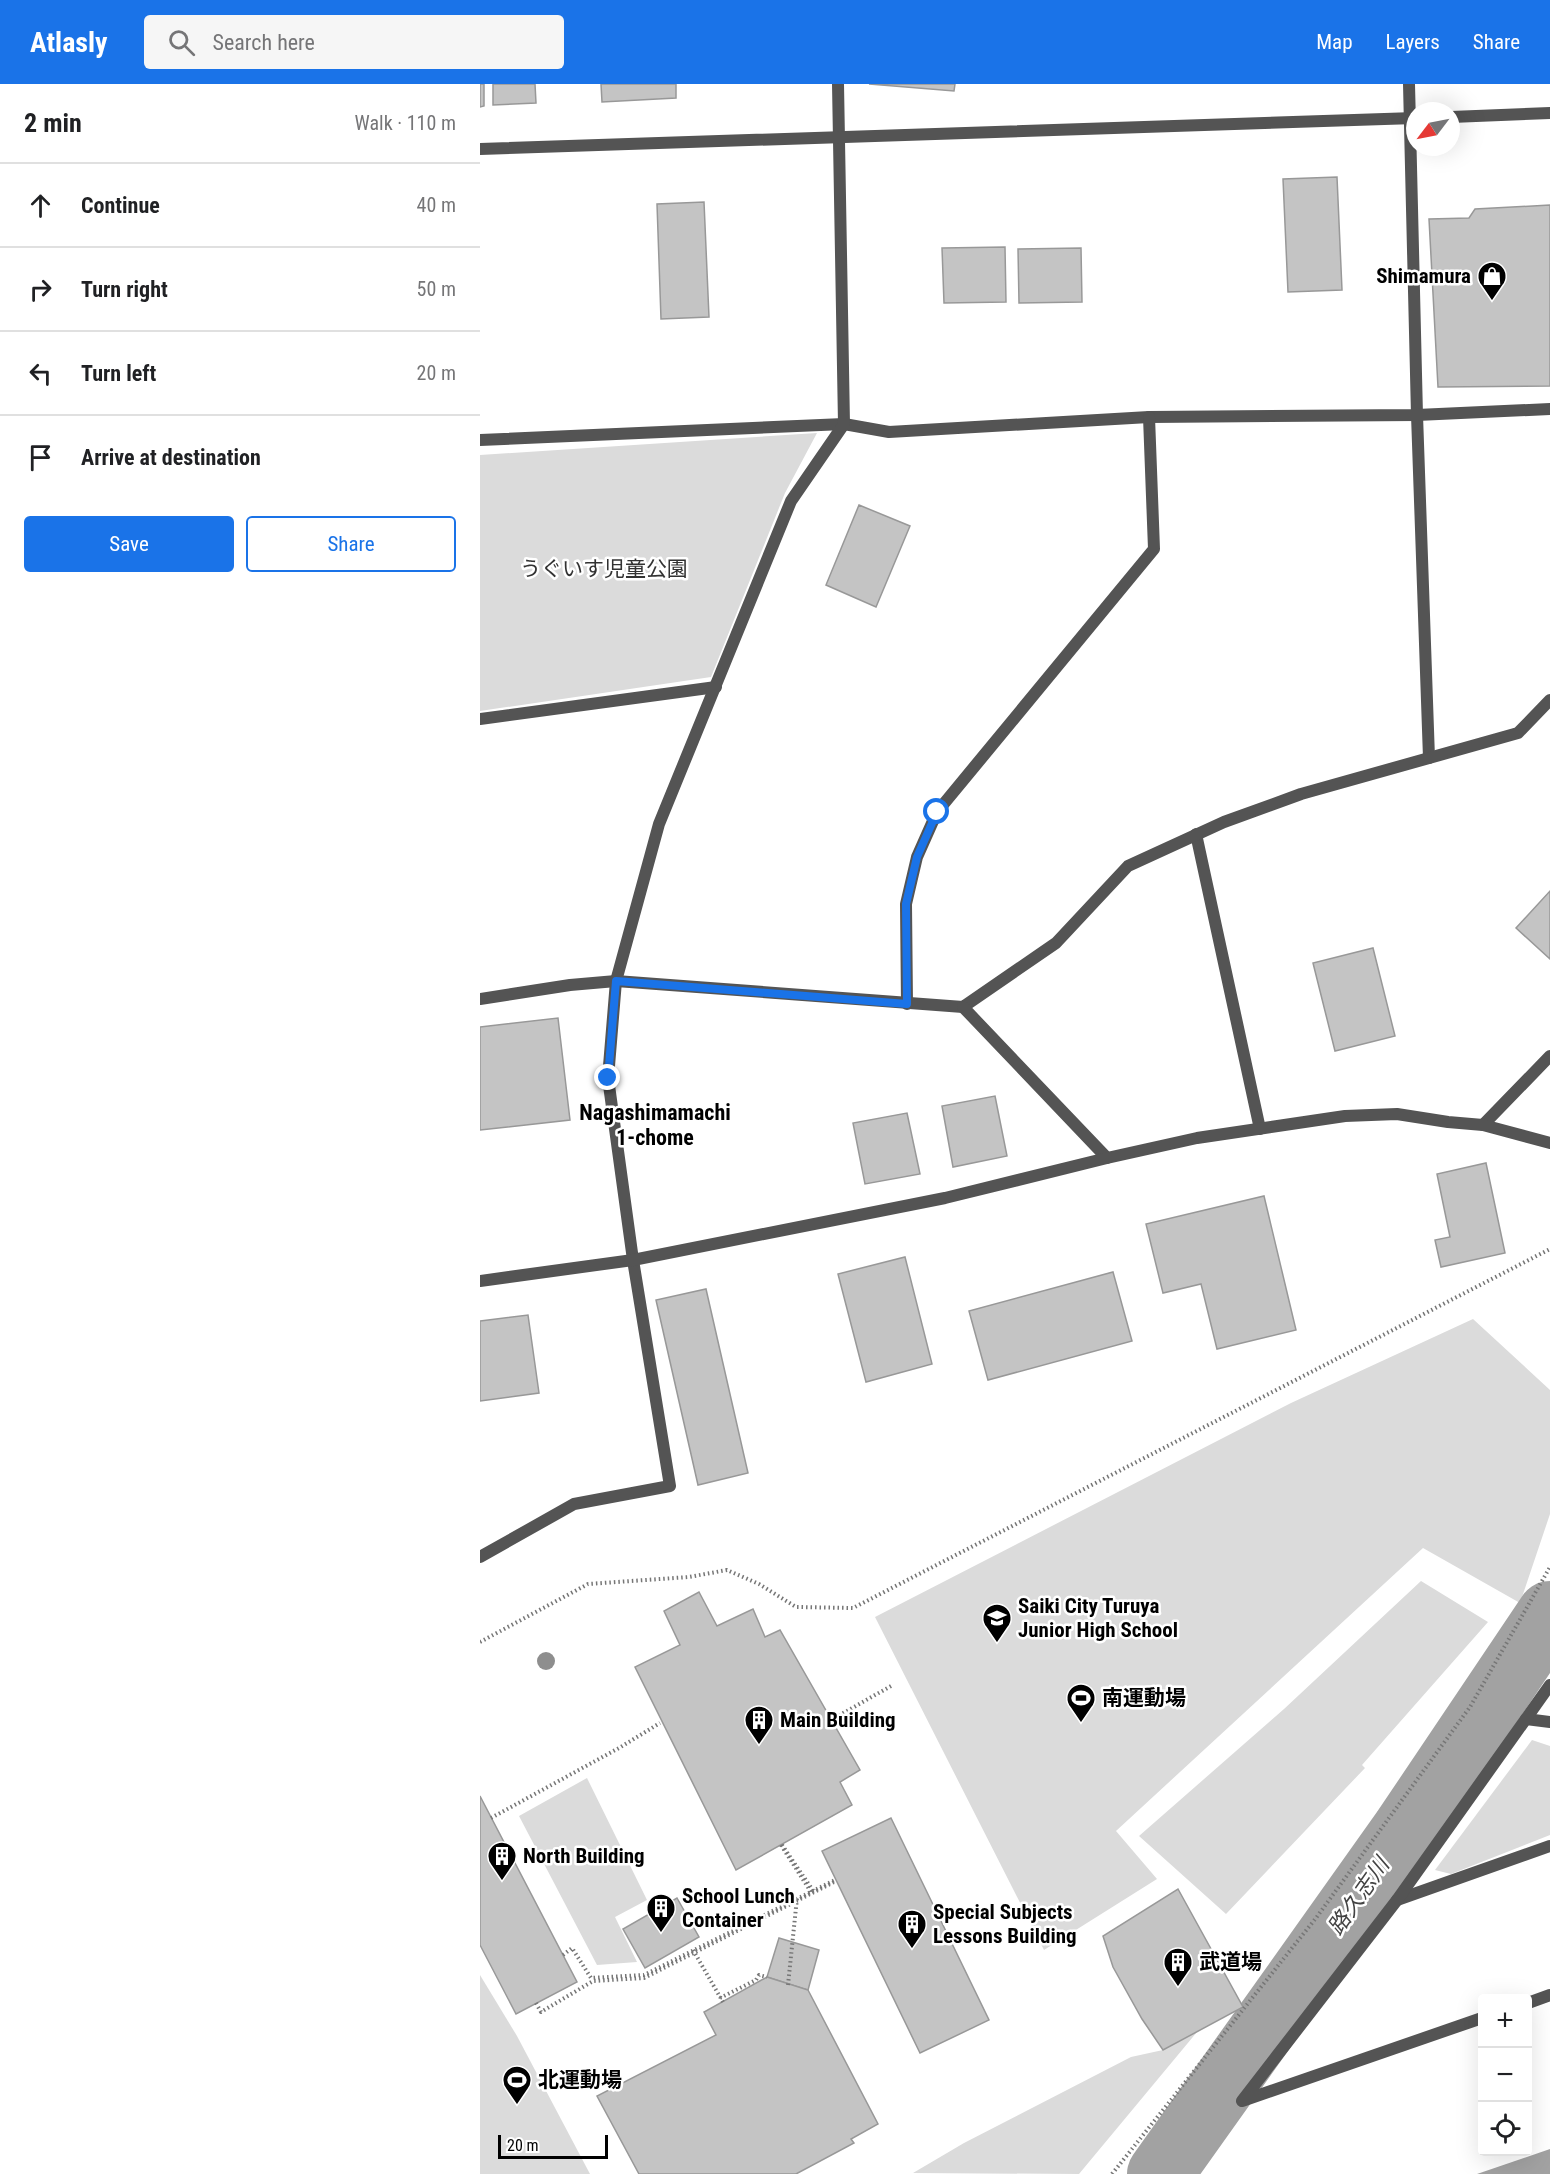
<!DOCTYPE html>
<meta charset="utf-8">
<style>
:root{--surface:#fff;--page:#f6f6f6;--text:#202124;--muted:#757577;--line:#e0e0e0;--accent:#1a73e8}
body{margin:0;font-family:"Roboto Condensed","Noto Sans JP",sans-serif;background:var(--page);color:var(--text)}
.controls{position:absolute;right:18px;bottom:18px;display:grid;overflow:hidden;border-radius:6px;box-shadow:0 6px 24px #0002}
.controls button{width:54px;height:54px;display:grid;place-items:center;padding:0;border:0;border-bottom:2px solid var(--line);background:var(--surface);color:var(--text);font:30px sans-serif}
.compass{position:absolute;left:926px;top:18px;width:54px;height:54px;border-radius:50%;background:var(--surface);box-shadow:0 6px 24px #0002;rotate:238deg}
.scale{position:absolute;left:18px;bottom:15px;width:110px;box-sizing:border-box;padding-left:6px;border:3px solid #000;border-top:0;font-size:16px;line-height:21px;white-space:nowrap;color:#000;-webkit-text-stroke:4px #fff;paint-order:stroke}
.stop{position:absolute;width:18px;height:18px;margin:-14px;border:4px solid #1a73e8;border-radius:50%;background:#fff}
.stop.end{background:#1a73e8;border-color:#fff;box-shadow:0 2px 6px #0008}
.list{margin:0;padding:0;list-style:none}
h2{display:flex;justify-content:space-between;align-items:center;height:78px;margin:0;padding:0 24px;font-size:26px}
h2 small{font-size:20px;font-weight:400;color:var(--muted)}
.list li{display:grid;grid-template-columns:39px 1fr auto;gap:18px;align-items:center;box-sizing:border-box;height:84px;padding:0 24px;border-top:2px solid var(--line)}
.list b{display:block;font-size:22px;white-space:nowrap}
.list em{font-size:20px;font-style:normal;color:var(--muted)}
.actions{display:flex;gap:12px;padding:18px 24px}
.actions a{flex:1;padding:14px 0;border:2px solid var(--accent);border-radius:6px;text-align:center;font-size:21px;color:var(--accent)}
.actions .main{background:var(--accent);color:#fff}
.icon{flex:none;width:33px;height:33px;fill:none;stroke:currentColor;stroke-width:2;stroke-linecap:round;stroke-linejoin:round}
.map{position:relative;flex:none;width:1070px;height:2090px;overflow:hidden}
header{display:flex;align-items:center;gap:36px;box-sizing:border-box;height:84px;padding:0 30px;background:var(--accent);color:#fff}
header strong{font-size:28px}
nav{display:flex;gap:33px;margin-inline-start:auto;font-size:21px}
.search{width:420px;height:54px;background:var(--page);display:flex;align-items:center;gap:15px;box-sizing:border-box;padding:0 21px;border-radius:6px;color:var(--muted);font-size:22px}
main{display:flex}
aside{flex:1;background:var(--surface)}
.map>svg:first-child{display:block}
.green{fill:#dbdbdb}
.water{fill:#a2a2a2}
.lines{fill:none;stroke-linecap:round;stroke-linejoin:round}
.river{stroke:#a2a2a2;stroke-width:66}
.building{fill:#c4c4c4;stroke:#989898;stroke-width:1.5}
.path{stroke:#767676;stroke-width:4;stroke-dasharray:1.5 3;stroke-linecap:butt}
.minor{stroke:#545454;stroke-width:12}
.tertiary{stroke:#545454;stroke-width:12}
.path-bridge{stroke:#767676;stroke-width:4;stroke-dasharray:1.5 3;stroke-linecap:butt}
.tree{fill:#8e8e8e}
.route{stroke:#1a73e8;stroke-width:8}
.labels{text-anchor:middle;stroke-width:5;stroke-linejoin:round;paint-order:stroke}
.poi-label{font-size:21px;font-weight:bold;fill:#000;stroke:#fff;text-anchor:start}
.park-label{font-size:21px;fill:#323232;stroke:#fff}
.neighbourhood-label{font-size:22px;font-weight:bold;fill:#000;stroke:#fff}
.water-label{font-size:22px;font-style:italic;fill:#434343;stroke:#fff}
</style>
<header>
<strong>Atlasly</strong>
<div class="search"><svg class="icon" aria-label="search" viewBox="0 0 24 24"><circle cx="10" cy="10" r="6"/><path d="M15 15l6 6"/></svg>Search here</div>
<nav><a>Map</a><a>Layers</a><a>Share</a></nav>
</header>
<main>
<aside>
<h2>2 min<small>Walk · 110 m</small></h2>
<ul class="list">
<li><svg class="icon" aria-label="ahead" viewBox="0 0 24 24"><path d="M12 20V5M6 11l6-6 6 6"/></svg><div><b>Continue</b></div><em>40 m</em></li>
<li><svg class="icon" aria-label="right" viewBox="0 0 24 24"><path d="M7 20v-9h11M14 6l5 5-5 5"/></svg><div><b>Turn right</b></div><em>50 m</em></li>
<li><svg class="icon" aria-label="left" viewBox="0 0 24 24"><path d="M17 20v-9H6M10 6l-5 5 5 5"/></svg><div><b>Turn left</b></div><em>20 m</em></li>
<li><svg class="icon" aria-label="arrive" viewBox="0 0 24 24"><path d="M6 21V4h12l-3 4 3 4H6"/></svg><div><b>Arrive at destination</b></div></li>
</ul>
<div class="actions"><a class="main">Save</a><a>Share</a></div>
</aside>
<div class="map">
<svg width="1070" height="2090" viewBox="0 0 1070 2090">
<rect width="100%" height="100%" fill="#fff"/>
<!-- green -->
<g class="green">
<polygon points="337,349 305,409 231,593 0,627 0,371"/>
<polygon points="993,1235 1070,1306 1070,1430 1040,1519 943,1464 636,1747 677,1795 564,1866 395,1533 811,1319"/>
<polygon points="941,1497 1008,1538 882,1681 885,1684 746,1830 659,1752 804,1625"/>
<polygon points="1052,1656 1070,1662 1070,1751 971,1790 955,1786"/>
<polygon points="107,1694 167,1816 135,1833 157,1878 117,1881 39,1732"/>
<polygon points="0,1891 37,1952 110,2090 0,2090"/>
<polygon points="717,1948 599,2090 433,2089 484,2059 651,1973 683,1966"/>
</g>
<!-- water -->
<polygon class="water" points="1070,2065 1070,2090 997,2090"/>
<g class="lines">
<!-- river -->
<polyline class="river" points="680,2090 924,1747 1070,1530"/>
</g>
<!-- building -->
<g class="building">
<polygon points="0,0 4,0 4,22 0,23"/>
<polygon points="13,0 55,0 56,19 13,21"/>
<polygon points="121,0 196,0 196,14 122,18"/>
<polygon points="389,0 475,0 474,7"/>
<polygon points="857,93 862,206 808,208 803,95"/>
<polygon points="224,118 229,233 181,235 177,120"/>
<polygon points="1070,121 1070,302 958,303 949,135 989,134 995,125"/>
<polygon points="525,163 526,218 464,219 462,164"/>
<polygon points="601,164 602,218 539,219 538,165"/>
<polygon points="379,421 430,442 396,523 346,501"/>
<polygon points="1070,807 1070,875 1036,844"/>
<polygon points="893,864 915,952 855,967 833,879"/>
<polygon points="78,934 90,1036 0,1046 0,943"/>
<polygon points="515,1012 527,1072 473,1083 462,1022"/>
<polygon points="427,1029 440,1090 385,1100 373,1039"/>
<polygon points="1006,1079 1025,1169 961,1183 955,1156 970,1153 957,1090"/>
<polygon points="784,1112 816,1246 737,1265 721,1200 683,1209 666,1140"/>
<polygon points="425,1173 452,1280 386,1298 358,1190"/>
<polygon points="633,1188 652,1257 508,1296 489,1227"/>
<polygon points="226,1205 268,1389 218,1401 176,1216"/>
<polygon points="48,1231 59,1309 0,1317 0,1237"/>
<polygon points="219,1508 237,1542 273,1525 285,1553 300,1546 380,1686 360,1698 372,1721 256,1786 155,1583 200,1561 184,1527"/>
<polygon points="0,1712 97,1898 36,1930 0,1861"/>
<polygon points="411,1734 509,1936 440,1969 342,1767"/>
<polygon points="698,1805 763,1923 683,1966 662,1935 633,1883 623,1852"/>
<polygon points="197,1814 219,1853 165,1884 143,1845"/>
<polygon points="299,1854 339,1866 328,1906 287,1893"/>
<polygon points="287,1893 328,1906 398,2040 371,2055 374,2059 316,2090 159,2090 117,2012 236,1951 224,1928"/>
</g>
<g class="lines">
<!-- path -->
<g class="path">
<polyline points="0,1558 108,1500 209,1493 247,1486 279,1500 316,1523 373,1524 1070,1165"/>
<polyline points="351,1636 411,1602"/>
<polyline points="11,1734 139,1664 180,1639"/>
<polyline points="301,1761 331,1808"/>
<polyline points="213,1866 243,1918"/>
<polyline points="83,1871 92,1864 111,1894 164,1891 355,1796"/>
<polyline points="308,1901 317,1814"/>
<polyline points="240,1914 276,1896 279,1891 287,1893"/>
<polyline points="632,2090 836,1834 990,1623 1070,1483"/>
</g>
<!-- minor -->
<g class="minor">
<polyline points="929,0 937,331 949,674"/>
<polyline points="0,356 364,340 409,348 669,333 937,331 1070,325"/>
<polyline points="0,635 236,603"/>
<polyline points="716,750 780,1045"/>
<polyline points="0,915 90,901 136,897 483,923 576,859 648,782 744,738 821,710 1038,649 1070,616"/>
<polyline points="427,920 426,820 437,773 457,728 674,465 669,333"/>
<polyline points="483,923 627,1074"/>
<polyline points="1003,1041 1070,972"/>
<polyline points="0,1473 94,1420 190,1402 153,1176 128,994 136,897 179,740 311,417 364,340 358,0"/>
<polyline points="1046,1635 1070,1638"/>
<polyline points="917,1816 1070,1762"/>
<polyline points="1048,1919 1070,1911"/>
<polyline points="1002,1934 762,2017 917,1816 1070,1601"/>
</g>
<!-- tertiary -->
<g class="tertiary">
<polyline points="971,33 1070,29"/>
<polyline points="0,65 935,34"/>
<polyline points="0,1197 153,1176 465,1114 627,1074 717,1054 865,1032 917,1030 968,1038 1003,1041 1070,1059"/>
</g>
<!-- path-bridge -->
<g class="path-bridge">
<polyline points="302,1761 334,1808"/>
<polyline points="56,1919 61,1928 113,1897 164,1894 356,1797"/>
</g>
</g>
<!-- trees -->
<circle class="tree" cx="66" cy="1577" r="9"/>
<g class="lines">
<!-- route -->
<polyline class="route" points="128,994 136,897 427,920 426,820 437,773 457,728"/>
</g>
<!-- icons -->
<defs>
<g id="shop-pin" transform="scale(1.5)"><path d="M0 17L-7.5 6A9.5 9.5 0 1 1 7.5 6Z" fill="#000" stroke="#fff"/><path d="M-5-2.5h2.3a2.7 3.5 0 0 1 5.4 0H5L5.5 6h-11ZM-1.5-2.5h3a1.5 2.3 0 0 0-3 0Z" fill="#fff"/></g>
<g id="school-pin" transform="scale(1.5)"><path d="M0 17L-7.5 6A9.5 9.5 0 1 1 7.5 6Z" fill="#000" stroke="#fff"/><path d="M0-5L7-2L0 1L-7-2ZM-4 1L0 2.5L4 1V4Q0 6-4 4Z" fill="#fff"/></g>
<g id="stadium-pin" transform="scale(1.5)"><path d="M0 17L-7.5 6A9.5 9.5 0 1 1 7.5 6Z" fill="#000" stroke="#fff"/><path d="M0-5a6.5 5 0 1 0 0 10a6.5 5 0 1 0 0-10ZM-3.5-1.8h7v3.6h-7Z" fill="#fff"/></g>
<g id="building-pin" transform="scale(1.5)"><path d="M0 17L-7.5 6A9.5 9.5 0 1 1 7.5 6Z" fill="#000" stroke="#fff"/><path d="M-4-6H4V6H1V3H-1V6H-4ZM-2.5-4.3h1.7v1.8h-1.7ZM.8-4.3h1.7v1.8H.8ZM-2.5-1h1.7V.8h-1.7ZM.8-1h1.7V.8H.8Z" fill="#fff"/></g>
</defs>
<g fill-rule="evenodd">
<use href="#shop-pin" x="1012" y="192"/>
<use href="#school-pin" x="517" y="1534"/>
<use href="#stadium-pin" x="601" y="1614"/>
<use href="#building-pin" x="279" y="1636"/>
<use href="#building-pin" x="22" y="1772"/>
<use href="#building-pin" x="181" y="1824"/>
<use href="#building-pin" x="432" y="1840"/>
<use href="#building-pin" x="698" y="1878"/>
<use href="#stadium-pin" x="37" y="1996"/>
</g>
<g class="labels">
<!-- poi labels -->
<g class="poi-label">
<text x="991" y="199" text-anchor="end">Shimamura</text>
<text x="538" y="1529">Saiki City Turuya<tspan x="538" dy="24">Junior High School</tspan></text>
<text x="622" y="1621">南運動場</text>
<text x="300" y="1643">Main Building</text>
<text x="43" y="1779">North Building</text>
<text x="202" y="1819">School Lunch<tspan x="202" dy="24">Container</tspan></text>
<text x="453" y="1835">Special Subjects<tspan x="453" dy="24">Lessons Building</tspan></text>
<text x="719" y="1885">武道場</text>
<text x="58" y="2003">北運動場</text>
</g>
<!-- park labels -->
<g class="park-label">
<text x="124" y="492">うぐいす児童公園</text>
</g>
<!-- neighbourhood labels -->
<g class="neighbourhood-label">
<text x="175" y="1036">Nagashimamachi<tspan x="175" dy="25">1-chome</tspan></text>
</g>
<!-- water labels -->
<g class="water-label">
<text transform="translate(878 1812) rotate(-55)" y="8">路久志川</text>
</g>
</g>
</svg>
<div class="controls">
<button>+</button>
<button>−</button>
<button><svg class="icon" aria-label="locate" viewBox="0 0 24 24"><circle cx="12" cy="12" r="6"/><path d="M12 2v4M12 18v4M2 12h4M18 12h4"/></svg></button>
</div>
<svg class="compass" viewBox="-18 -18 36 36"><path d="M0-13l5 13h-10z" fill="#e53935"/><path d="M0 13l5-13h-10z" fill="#757577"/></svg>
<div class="scale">20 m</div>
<div class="stop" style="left:457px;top:728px"></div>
<div class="stop end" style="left:128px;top:994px"></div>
</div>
</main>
